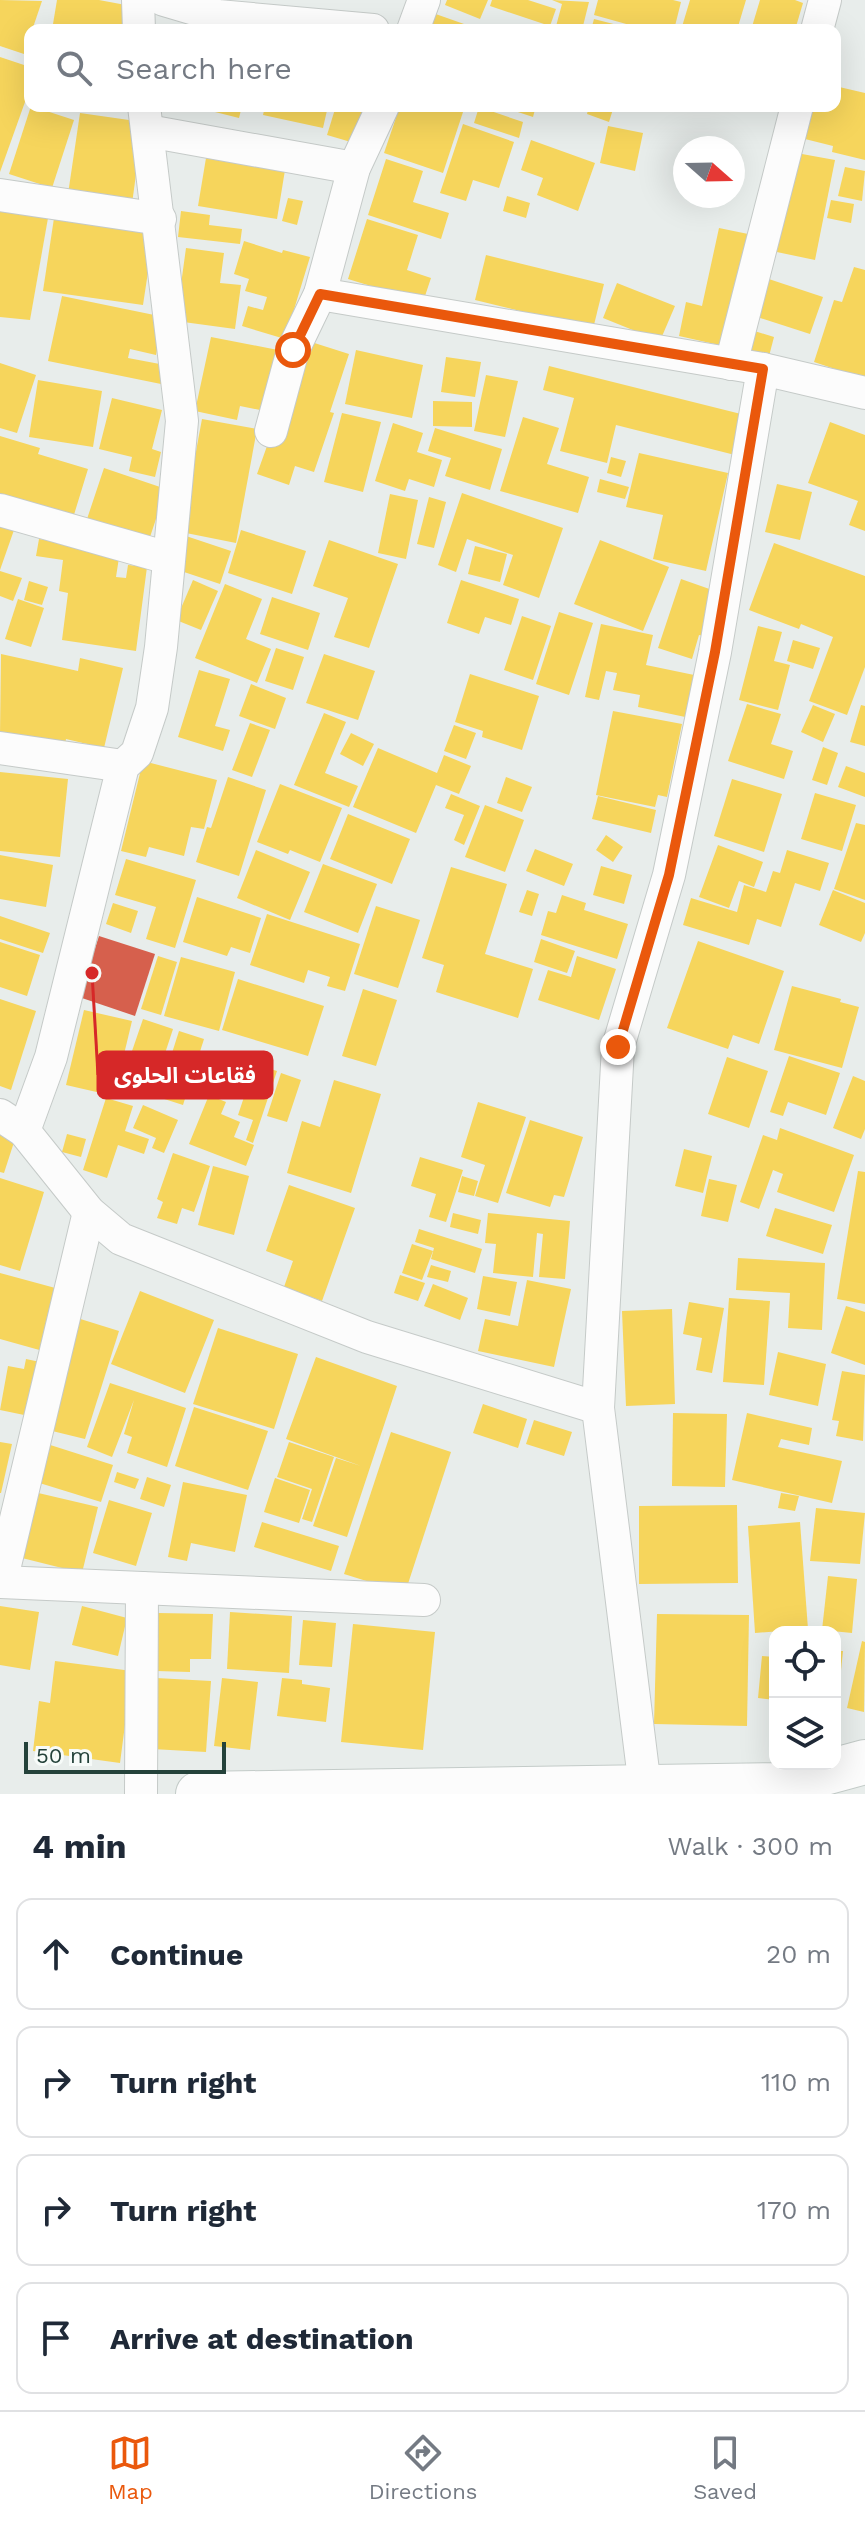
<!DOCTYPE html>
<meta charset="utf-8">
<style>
:root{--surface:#fff;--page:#f6f6f7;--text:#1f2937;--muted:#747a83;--line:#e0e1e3;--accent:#ea580c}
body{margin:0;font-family:"Work Sans","Noto Sans Arabic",sans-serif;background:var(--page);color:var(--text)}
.controls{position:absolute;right:24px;bottom:24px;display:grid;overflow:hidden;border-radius:16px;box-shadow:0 8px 32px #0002}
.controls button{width:72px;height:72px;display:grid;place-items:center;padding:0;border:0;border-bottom:2px solid var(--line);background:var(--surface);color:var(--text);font:40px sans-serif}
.compass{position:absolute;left:673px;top:136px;width:72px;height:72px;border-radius:50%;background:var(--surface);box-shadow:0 8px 32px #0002;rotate:110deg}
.scale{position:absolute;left:24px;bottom:20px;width:202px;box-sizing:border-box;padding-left:8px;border:4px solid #24423a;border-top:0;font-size:22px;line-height:28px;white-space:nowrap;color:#24423a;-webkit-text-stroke:6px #f7fbf9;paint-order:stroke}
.stop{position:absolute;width:24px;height:24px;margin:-18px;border:6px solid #ea580c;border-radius:50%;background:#fff}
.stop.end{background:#ea580c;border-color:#fff;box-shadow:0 2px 8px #0008}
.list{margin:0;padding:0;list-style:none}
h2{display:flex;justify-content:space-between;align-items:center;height:104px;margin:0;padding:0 32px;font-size:34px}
h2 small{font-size:26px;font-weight:400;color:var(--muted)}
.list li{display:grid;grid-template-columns:52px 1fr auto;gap:24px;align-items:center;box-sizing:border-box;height:112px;margin:0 16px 16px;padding:0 16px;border:2px solid var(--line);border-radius:16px}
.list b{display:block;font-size:30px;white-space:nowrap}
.list em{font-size:26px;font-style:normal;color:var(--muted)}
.icon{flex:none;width:44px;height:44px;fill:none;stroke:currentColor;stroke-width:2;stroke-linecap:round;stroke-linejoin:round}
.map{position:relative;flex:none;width:865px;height:1794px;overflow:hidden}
.search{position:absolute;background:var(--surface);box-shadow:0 8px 32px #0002;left:24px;right:24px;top:24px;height:88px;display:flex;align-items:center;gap:20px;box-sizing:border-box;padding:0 28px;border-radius:16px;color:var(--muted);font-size:30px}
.sheet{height:616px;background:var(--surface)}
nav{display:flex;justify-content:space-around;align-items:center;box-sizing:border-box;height:112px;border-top:2px solid var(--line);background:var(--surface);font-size:22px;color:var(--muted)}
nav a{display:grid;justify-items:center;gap:4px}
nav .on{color:var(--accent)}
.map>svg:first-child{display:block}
.homes{fill:#f6d55c}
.shops{fill:#d6604d}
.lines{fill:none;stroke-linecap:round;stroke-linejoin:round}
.minor-casing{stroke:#c5cac8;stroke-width:34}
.secondary-casing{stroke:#c3cbc8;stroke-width:46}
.minor{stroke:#fcfcfc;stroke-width:32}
.secondary{stroke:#fcfcfc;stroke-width:44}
.route{stroke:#ea580c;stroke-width:10}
.leader{fill:none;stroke:#d62828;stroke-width:3}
.callout-dot{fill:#d62828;stroke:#f7fbf9;stroke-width:3}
.callout{fill:#d62828;stroke:#d62828;stroke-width:3}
.callout-label{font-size:22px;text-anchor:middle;font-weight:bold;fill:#fff}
</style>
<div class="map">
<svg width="865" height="1794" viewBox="0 0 865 1794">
<rect width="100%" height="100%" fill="#e8edeb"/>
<!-- homes -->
<g class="homes">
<polygon points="0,0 42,1 24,54 0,46"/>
<polygon points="57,0 99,0 131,6 127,30 52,30"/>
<polygon points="447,0 488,0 480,19 445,5"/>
<polygon points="492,0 528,0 556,9 550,26 490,6"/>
<polygon points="552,0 589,2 582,30 555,30 562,4"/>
<polygon points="598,0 673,0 681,2 674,30 636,30 637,27 594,15"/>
<polygon points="690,0 746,0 737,30 681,30"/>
<polygon points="760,0 795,0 803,3 795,30 751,30"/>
<polygon points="430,12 481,30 424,30"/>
<polygon points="594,19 633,29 633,30 591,30"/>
<polygon points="0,57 30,67 30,88 0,172"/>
<polygon points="835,86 865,93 865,160 832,152 833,146 801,138 808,106 835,106"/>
<polygon points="31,106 74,120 52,188 9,174"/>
<polygon points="191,106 242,106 239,118"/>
<polygon points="265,106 328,106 323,128 263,115"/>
<polygon points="336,106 373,106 361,145 327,135"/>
<polygon points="400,106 465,106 443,173 384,153"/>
<polygon points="500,106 536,106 533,117"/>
<polygon points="589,106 614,106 609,122 587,114"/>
<polygon points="479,107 523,122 519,138 474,123"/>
<polygon points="80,113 143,122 132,204 68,194"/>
<polygon points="463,124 514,142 499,188 473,180 466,201 440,193"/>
<polygon points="608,126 643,133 635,171 600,163"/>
<polygon points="531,140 595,163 578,211 537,195 543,178 521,170"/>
<polygon points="791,152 835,160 815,260 772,251"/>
<polygon points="206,158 285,170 277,219 198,206"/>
<polygon points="386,159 423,171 413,202 449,213 441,239 368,215"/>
<polygon points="845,167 865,171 862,201 838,196"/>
<polygon points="507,196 530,203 526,218 503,211"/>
<polygon points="288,198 303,201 297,225 282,221"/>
<polygon points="831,200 854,204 851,223 827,218"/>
<polygon points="0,209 48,218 30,320 0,317"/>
<polygon points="181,211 210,215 209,225 242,229 240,244 178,237"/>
<polygon points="54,218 154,232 143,305 43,291"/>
<polygon points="367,219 418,235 407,270 431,278 423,302 348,279"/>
<polygon points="719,228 753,235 728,347 679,336 686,302 702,306"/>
<polygon points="244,241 282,253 283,250 310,257 285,339 242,326 248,306 263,310 267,297 245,291 249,279 234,274"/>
<polygon points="186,248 224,253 220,283 241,285 235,329 176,321"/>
<polygon points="486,255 604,284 593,329 475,300"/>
<polygon points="854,267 865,270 865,379 814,362 834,300 842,302"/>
<polygon points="760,276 823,297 810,334 748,314"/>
<polygon points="617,283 675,306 660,341 603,318"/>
<polygon points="62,296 164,317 156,355 130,349 128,358 165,365 161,384 48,361"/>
<polygon points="748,329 774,337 768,360 741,352"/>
<polygon points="211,337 283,351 270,412 240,406 237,420 195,411"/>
<polygon points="305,340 349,354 330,412 334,413 314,472 295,466 289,485 257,474"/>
<polygon points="356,350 423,365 412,418 345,404"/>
<polygon points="446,357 481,362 475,397 441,392"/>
<polygon points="0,363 36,375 17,433 0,428"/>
<polygon points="549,366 745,415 735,455 616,425 607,463 560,451 574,398 543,390"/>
<polygon points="486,375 518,381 505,437 474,431"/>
<polygon points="38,380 102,391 93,447 29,437"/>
<polygon points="112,398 162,410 152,449 161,452 155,477 129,471 132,457 99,449"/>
<polygon points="433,401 472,402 472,427 433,426"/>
<polygon points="342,413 381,422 363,492 324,482"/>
<polygon points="523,417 559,428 547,464 589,477 578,513 500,491"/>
<polygon points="202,419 257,429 236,543 181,532"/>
<polygon points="830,422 865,435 865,531 849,525 858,501 808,483"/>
<polygon points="393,423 423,433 417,452 442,460 434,487 409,479 405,491 375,481"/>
<polygon points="435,428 502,449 490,490 445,476 451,458 428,451"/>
<polygon points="0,436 40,448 38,454 88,469 73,518 0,497"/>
<polygon points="639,453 728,473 706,571 653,559 663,515 626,507"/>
<polygon points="611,457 626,461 621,477 607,473"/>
<polygon points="104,468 166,489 149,540 87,519"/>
<polygon points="600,479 629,487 625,499 597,492"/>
<polygon points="777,484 812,492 800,540 765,532"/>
<polygon points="462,493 563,528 539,598 503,585 513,555 467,539 456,572 438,565"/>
<polygon points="390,494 418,500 406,559 378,553"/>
<polygon points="429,497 446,502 434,548 417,544"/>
<polygon points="0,525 14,530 0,570"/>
<polygon points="241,530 306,551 292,594 228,573"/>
<polygon points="186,536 231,551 220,584 175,569"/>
<polygon points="39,539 120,551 116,577 126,578 128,565 147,567 136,651 62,640 68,593 59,591 63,560 36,556"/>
<polygon points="329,540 398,564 369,648 334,637 348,598 313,586"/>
<polygon points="600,540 669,567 643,631 574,604"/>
<polygon points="774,543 865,576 865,667 847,715 809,701 833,637 801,624 799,629 749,610"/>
<polygon points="475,546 507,554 500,582 468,574"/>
<polygon points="0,571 22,578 13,601 0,596"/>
<polygon points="681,579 718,592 704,636 699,635 692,659 658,648"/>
<polygon points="193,580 218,591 201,630 176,620"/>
<polygon points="461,580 519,599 511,625 485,617 479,634 447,623"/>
<polygon points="29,581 48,587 42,605 24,600"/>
<polygon points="225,584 262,599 246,639 271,649 257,683 195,658"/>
<polygon points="272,597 320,613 308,650 260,634"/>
<polygon points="18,599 44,608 31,647 5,639"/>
<polygon points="559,612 593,623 569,695 536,684"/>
<polygon points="522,616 551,626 533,680 504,670"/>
<polygon points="601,624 653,635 646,665 699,676 690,718 638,707 640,695 613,690 617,673 606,671 599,700 585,697"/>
<polygon points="758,626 782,632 774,661 790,665 778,710 739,700"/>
<polygon points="793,640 820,648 813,669 787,661"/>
<polygon points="276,648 304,657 293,690 265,681"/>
<polygon points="1,654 78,671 80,658 123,668 104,748 66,739 64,750 0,735"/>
<polygon points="324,654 375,671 358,720 306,703"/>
<polygon points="199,670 230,679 215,726 230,730 223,751 178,737"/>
<polygon points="470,674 539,696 522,750 482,737 483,731 455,722"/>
<polygon points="251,684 286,698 275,729 239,716"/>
<polygon points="747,704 781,714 771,744 793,751 784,779 728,761"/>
<polygon points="813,705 835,714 823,742 801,732"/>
<polygon points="861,705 865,706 865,746 850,742"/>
<polygon points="613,711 682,724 667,797 658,795 655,807 596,795"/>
<polygon points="324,713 346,722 325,773 358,786 349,807 294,785"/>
<polygon points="250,723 270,730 252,777 232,770"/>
<polygon points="454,725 476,733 466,759 444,751"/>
<polygon points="351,733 374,744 363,766 340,754"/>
<polygon points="823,747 838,753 827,785 812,780"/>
<polygon points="378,748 437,773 444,755 471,766 459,794 436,785 416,833 353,807"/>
<polygon points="143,761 217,780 204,829 191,827 184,856 149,847 146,857 121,851"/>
<polygon points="846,766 865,773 865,797 838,787"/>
<polygon points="0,772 68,779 60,857 0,851"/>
<polygon points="228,777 266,790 239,876 196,862 207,827 211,828"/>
<polygon points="506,777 532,787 522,812 497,803"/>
<polygon points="732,779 782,794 764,852 714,836"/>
<polygon points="280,784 342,808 320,862 290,850 288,854 257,842"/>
<polygon points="815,793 856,805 842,851 801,839"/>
<polygon points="451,794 480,806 464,845 454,840 464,815 445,808"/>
<polygon points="598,796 656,810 651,833 592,819"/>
<polygon points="485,805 524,820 505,872 465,857"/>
<polygon points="348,814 410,839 392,884 330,859"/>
<polygon points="856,823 865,825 865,900 834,889"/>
<polygon points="606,835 623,847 613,862 596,850"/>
<polygon points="718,845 763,862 754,887 739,881 729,908 699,897"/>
<polygon points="535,849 573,864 564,886 526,871"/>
<polygon points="256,850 310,872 290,920 237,898"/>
<polygon points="787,850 829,863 820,891 795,883 781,927 757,919 749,945 683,925 691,898 737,912 744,885 766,892 773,871 780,873"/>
<polygon points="0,855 53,865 46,907 0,899"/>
<polygon points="126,859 196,880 175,948 146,939 156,907 115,895"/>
<polygon points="323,864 377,884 358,933 304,912"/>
<polygon points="601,866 632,875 624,904 593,895"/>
<polygon points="451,867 507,884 485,954 533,969 518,1018 436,992 444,965 422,958"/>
<polygon points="527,890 539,894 532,916 519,912"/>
<polygon points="833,890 865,903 865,933 861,942 819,925"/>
<polygon points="562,895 586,903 584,910 628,924 617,959 541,935 548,911 556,913"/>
<polygon points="197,897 261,918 250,953 231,947 227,956 183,942"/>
<polygon points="113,903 138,911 131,933 106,924"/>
<polygon points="376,906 420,920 398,988 354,974"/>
<polygon points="267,914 360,944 345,991 327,986 330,977 308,970 304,983 250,965"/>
<polygon points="0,916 50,933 43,953 0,939"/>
<polygon points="541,939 575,951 567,973 534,962"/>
<polygon points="698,941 784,971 759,1044 733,1035 728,1049 667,1028"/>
<polygon points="0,942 40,955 27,996 0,987"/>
<polygon points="158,956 177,962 161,1015 141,1009"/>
<polygon points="577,956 616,969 599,1020 538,1000 548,970 571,977"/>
<polygon points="181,957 235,972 219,1031 164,1016"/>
<polygon points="238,979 324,1006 308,1056 222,1030"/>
<polygon points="792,986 841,999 840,1002 859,1007 842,1068 774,1050"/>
<polygon points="363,989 397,1000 376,1066 342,1056"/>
<polygon points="0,999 36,1011 11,1090 0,1086"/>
<polygon points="84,1010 132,1021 114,1096 66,1085"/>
<polygon points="143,1019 173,1029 152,1093 121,1083"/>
<polygon points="179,1031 204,1039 183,1105 158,1097"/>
<polygon points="789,1056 840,1073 826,1115 788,1102 783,1116 770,1112"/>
<polygon points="727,1057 768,1071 749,1128 708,1114"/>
<polygon points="255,1064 277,1071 253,1143 246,1140 253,1120 238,1115"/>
<polygon points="281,1073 301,1080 287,1122 267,1116"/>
<polygon points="853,1076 865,1081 865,1129 861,1139 833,1128"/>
<polygon points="334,1080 381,1094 351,1193 287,1173 302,1121 320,1127"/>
<polygon points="209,1095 226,1102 221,1114 240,1122 234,1137 254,1145 246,1166 189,1144"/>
<polygon points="106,1098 133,1106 125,1131 149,1139 144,1154 118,1145 107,1178 83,1170"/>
<polygon points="478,1102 526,1117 498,1203 475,1196 485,1165 461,1157"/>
<polygon points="143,1105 178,1120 164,1153 152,1148 156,1138 133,1128"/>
<polygon points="530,1120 583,1137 564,1197 554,1195 550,1207 506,1193"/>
<polygon points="780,1128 854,1155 834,1212 777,1192 783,1174 773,1170 759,1209 740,1202 763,1135 777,1140"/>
<polygon points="0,1131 16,1136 4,1173 0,1172"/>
<polygon points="67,1134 86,1139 81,1157 62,1152"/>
<polygon points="684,1149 712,1156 703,1193 675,1186"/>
<polygon points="173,1153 210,1166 194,1212 182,1208 177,1224 157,1218 163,1202 157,1199"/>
<polygon points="420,1157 463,1170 446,1222 429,1217 436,1194 411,1186"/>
<polygon points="213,1166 249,1176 234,1235 198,1225"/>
<polygon points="858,1171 865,1172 865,1304 837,1299"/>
<polygon points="462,1176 478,1181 474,1196 458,1192"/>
<polygon points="0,1178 44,1192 20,1271 0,1265"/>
<polygon points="709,1179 737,1185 728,1222 701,1216"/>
<polygon points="289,1185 355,1208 322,1301 284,1287 293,1261 266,1251"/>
<polygon points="775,1208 832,1225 823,1254 766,1236"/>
<polygon points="453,1213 481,1220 478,1234 450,1227"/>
<polygon points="488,1213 570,1221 565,1279 539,1277 543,1234 537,1233 533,1277 493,1273 496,1244 485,1243"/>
<polygon points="419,1229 482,1249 475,1273 431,1259 434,1248 415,1242"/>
<polygon points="412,1244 433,1251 422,1280 402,1273"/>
<polygon points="738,1258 825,1263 822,1330 788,1328 790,1293 736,1290"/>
<polygon points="431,1265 451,1271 448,1282 427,1277"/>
<polygon points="0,1273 59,1289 43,1351 0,1339"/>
<polygon points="400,1275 425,1283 418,1301 394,1293"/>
<polygon points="483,1276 517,1282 510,1316 477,1309"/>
<polygon points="527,1280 571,1289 554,1367 478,1351 485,1319 518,1326"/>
<polygon points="433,1284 468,1298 460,1320 424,1306"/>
<polygon points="140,1291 214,1320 185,1393 111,1364"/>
<polygon points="729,1298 770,1301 764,1385 723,1382"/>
<polygon points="689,1302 724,1308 712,1373 696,1370 702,1338 683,1334"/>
<polygon points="846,1306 865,1312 865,1365 831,1353"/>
<polygon points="672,1309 675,1404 626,1406 622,1311"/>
<polygon points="74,1317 119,1331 85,1439 44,1429"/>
<polygon points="218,1328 298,1354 274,1429 193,1404"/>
<polygon points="778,1352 826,1364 818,1406 769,1395"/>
<polygon points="316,1357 397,1386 347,1537 313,1526 336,1458 361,1466 286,1439"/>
<polygon points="26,1359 40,1362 29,1416 0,1410 8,1366 24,1369"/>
<polygon points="842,1371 865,1375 863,1441 836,1436 839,1421 832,1420"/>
<polygon points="110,1383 186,1408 167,1467 127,1453 132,1437 124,1434 134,1400 112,1457 87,1447"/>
<polygon points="483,1404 527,1419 518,1448 473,1433"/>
<polygon points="194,1407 268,1431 248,1490 175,1466"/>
<polygon points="673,1413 727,1414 725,1487 672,1486"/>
<polygon points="747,1413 812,1428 809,1445 781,1439 778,1447 842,1461 832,1503 732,1480"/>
<polygon points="534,1420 572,1432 564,1456 526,1444"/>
<polygon points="391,1432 451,1452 405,1593 344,1574"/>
<polygon points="0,1442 12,1444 1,1493 0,1493"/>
<polygon points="289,1442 334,1457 312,1522 302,1519 312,1489 277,1477"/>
<polygon points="44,1443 113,1465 101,1502 33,1481"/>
<polygon points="117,1472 139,1479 135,1489 114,1482"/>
<polygon points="147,1477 171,1485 164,1507 140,1499"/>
<polygon points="275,1478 310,1490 299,1523 264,1512"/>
<polygon points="183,1482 247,1495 235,1552 191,1543 187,1561 168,1557"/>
<polygon points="34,1492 98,1507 82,1573 18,1557"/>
<polygon points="781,1493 799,1496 795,1511 778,1508"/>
<polygon points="109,1500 152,1513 136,1566 93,1553"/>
<polygon points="737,1505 738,1583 639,1584 639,1506"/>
<polygon points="816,1508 865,1513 860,1564 810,1561"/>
<polygon points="262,1522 339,1546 331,1571 254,1547"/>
<polygon points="800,1522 808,1629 755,1633 748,1526"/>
<polygon points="828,1576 857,1579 852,1633 822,1630"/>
<polygon points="0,1606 39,1612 30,1670 0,1665"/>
<polygon points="82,1606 127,1618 118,1656 72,1645"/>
<polygon points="230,1612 292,1616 289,1673 227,1669"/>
<polygon points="158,1613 213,1614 211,1659 190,1659 190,1672 156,1671"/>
<polygon points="657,1614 749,1615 747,1726 654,1724"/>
<polygon points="303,1620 336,1623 332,1667 299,1665"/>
<polygon points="353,1624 435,1632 423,1750 341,1742"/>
<polygon points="862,1641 865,1642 864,1712 847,1708"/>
<polygon points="835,1651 843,1651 837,1709 835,1709"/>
<polygon points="762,1656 775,1657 775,1700 758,1698"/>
<polygon points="55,1661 132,1671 120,1763 33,1751 39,1701 50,1703"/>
<polygon points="156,1678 211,1681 206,1752 152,1749"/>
<polygon points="222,1678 258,1682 250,1750 214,1746"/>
<polygon points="282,1678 302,1680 302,1684 330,1688 326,1722 277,1716"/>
</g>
<!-- shops -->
<polygon class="shops" points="99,936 155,954 135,1016 79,997"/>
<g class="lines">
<!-- minor casing -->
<g class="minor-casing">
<g id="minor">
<polyline points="138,0 139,30"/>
<polyline points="164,0 218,16 373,30"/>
<polyline points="413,30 424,0"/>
<polyline points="817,30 825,0"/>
<polyline points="148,131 354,168"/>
<polyline points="0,195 160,219"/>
<polyline points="320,294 763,369 865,393"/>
<polyline points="731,364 797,106"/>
<polyline points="271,431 293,350 320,294 354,168 383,106"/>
<polyline points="0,510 168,558"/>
<polyline points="0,748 123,766"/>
<polyline points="0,1115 24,1131 89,1212 121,1239 367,1337 598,1408"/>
<polyline points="24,1131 51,1057 123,766 137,753 152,708 161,647 182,421 144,106"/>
<polyline points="0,1582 424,1600"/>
<polyline points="1,1582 89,1212"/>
<polyline points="645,1787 598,1408 618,1047 669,875 715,652 763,369"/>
<polyline points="141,1794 142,1588"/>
</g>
</g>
<!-- secondary casing -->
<g class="secondary-casing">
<polyline id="secondary" points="198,1794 780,1785 865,1762"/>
</g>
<!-- minor -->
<use href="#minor" class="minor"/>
<!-- secondary -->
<use href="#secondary" class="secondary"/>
</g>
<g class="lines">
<!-- route -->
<polyline class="route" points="293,350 320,294 763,369 715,652 669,875 618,1047"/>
</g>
<!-- callouts -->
<path class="leader" d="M92 973L98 1075"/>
<circle class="callout-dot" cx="92" cy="973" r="8"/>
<rect class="callout" x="98" y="1052" width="174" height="46" rx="8"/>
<g class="callout-label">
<text x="185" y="1083">فقاعات الحلوى</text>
</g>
</svg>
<div class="controls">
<button><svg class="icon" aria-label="locate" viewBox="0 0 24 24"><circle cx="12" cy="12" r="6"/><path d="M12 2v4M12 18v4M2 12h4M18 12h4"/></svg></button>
<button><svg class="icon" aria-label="layers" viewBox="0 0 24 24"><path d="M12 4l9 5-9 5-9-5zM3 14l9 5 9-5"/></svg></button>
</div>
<svg class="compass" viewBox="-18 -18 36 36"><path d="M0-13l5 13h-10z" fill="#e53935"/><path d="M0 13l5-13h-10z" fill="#747a83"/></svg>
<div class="scale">50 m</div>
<div class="stop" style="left:293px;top:350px"></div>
<div class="stop end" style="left:618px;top:1047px"></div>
<div class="search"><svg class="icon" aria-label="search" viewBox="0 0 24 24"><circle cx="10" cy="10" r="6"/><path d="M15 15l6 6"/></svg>Search here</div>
</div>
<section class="sheet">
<h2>4 min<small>Walk · 300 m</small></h2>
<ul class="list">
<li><svg class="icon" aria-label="ahead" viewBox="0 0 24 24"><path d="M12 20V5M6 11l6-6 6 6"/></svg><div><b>Continue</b></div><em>20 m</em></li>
<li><svg class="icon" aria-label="right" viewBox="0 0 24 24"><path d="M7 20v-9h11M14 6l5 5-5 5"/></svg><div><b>Turn right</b></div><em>110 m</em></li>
<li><svg class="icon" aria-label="right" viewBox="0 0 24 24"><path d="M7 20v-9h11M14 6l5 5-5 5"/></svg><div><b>Turn right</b></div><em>170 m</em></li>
<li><svg class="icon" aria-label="arrive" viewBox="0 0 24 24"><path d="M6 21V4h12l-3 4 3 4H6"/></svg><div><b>Arrive at destination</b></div></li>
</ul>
</section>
<nav>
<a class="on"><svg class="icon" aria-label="map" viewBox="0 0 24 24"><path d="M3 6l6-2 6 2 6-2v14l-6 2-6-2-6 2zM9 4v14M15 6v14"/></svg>Map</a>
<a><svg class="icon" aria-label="directions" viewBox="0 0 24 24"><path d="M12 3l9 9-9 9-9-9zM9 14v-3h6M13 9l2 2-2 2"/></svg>Directions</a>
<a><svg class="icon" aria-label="saved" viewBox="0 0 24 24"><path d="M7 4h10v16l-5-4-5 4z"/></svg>Saved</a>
</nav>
